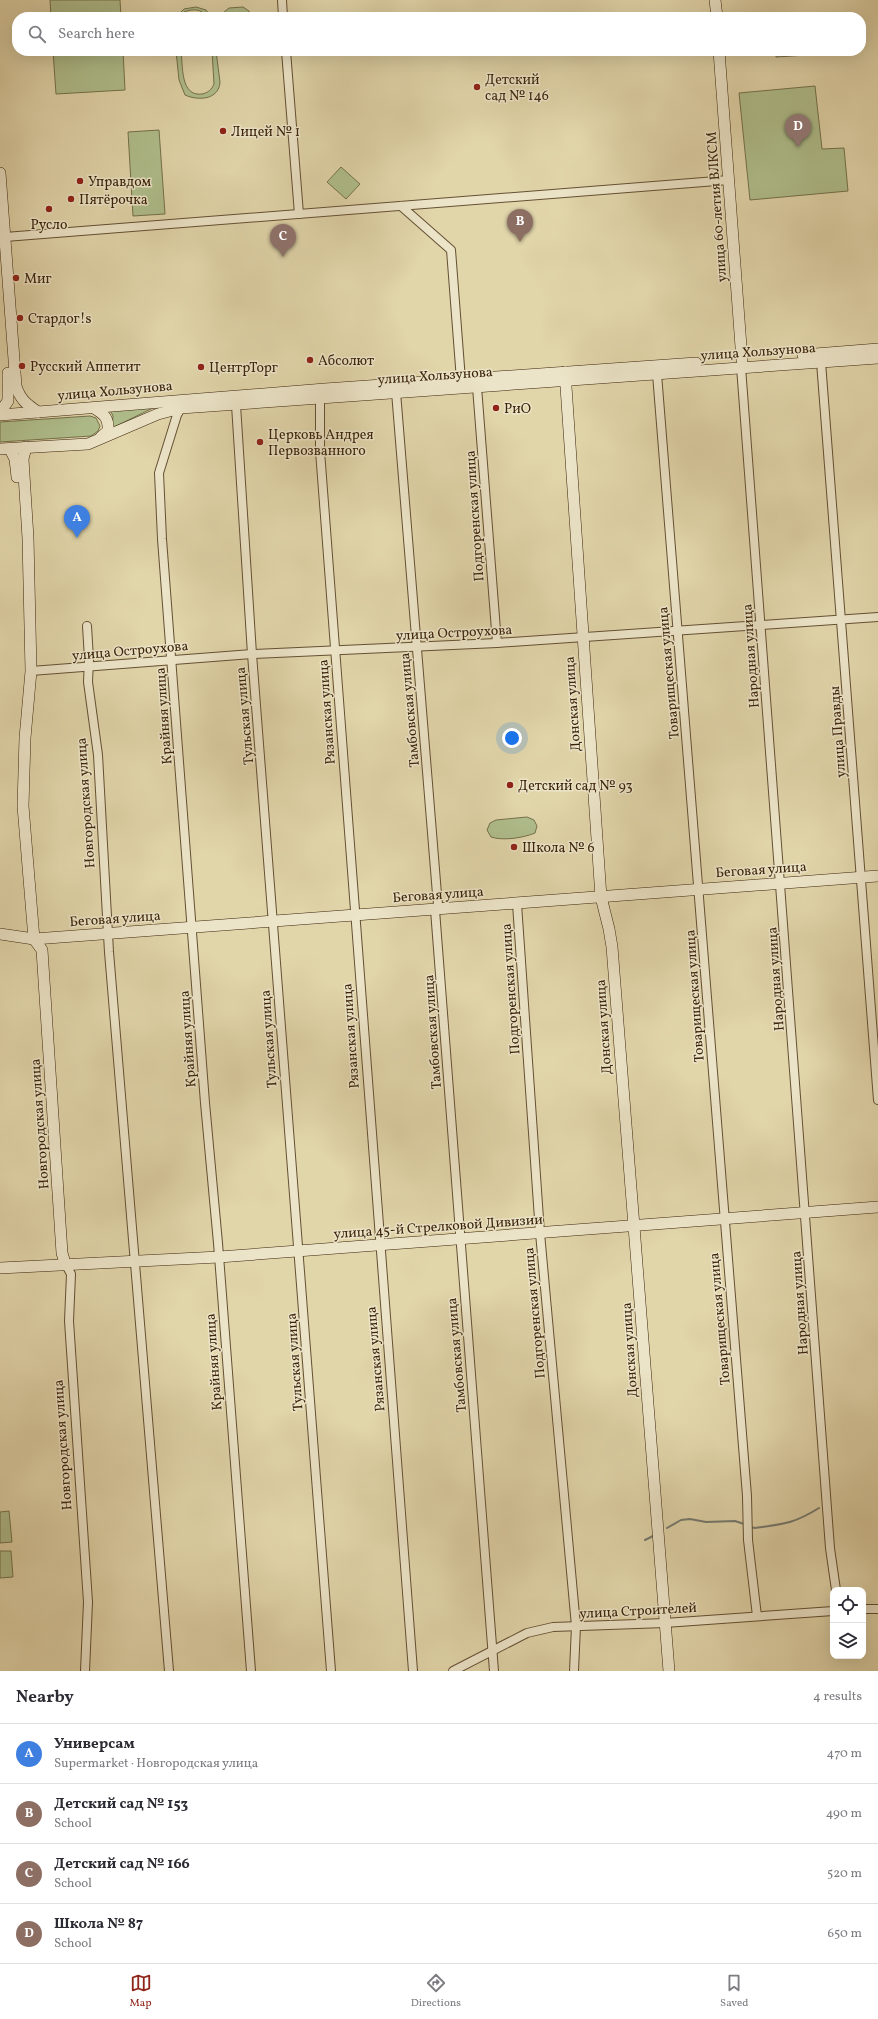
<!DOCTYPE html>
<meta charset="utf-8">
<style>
:root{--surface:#fff;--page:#f7f7f7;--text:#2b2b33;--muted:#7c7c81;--line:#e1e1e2;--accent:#8f2418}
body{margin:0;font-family:Vollkorn,serif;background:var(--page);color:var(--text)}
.controls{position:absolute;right:12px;bottom:12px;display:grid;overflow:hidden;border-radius:8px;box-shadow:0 4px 16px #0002}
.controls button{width:36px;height:36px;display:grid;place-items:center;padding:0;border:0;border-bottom:1px solid var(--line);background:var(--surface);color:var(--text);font:20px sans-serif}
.you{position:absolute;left:512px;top:738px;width:14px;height:14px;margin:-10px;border:3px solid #fff;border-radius:50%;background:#1a73e8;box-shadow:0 0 0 6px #1a73e833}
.badge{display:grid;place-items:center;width:26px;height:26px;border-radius:50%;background:var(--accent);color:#fff;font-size:13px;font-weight:700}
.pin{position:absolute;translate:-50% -33px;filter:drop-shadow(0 1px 2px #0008)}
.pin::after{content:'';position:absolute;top:21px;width:14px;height:12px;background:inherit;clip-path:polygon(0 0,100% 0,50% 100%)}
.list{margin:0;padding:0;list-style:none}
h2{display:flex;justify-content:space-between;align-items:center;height:52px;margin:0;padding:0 16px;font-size:17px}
h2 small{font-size:13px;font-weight:400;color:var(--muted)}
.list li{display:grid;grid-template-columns:26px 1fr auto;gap:12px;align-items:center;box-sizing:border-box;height:60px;padding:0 16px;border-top:1px solid var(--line)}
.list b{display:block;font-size:15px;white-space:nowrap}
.list p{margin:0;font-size:13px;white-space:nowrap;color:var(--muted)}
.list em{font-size:13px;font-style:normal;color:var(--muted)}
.icon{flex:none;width:22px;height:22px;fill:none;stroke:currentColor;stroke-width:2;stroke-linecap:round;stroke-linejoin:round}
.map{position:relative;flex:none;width:878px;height:1671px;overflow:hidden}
.search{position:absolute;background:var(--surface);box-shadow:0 4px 16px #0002;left:12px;right:12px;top:12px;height:44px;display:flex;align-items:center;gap:10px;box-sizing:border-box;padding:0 14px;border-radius:16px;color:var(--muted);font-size:15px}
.sheet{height:292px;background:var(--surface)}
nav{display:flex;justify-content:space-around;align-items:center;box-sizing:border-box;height:56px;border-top:1px solid var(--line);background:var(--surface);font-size:11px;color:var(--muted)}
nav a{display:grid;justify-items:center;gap:2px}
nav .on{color:var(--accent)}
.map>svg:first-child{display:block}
.green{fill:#afbe8c;stroke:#75714c}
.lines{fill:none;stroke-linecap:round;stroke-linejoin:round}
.stream{stroke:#757b71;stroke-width:2}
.street-casing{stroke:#645033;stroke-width:10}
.secondary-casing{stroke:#3b240b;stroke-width:12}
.street{stroke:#ece4c8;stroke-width:8}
.secondary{stroke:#ece4c8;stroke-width:11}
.poi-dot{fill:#8f2418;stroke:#ece4c8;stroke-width:1.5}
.labels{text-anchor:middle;stroke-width:3;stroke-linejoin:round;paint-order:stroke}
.poi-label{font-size:14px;fill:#3b240b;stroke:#ece4c8;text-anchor:start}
.street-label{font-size:14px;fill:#3b240b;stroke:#ece4c8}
</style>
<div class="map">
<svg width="878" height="1671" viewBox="0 0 878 1671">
<rect width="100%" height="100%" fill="#e1d5aa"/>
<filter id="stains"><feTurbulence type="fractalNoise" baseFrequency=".005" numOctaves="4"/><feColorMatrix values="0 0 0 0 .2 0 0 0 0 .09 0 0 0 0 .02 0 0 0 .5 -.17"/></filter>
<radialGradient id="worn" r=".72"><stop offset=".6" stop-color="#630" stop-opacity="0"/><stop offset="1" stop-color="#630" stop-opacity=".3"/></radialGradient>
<!-- green -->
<g class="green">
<polygon points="50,0 120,0 121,17 51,17"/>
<path d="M196,7l10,3 5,7h-5c-4,-9 -14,-8 -22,-5l-4,5h-4l8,-8z"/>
<polygon points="243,7 249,11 250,17 223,17 223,13 229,8"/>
<polygon points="53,51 123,51 125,90 56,94"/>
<path d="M176,51h5c2,14 -1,46 21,43 6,-1 10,-5 12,-10l-2,-33h4l4,31c-1,18 -22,19 -35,13l-6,-15z"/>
<polygon points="227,51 251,51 247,54 231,55"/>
<polygon points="776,51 839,51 839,53 776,57"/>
<polygon points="815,86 822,149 844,148 848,191 750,200 739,93"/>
<polygon points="159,130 165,214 133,216 128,132"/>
<polygon points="341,167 360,184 346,199 327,182"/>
<polygon points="153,408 112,428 113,416 110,410"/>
<polygon points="90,416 96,418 100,426 98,431 91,436 0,442 0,422"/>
<path d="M527,817l7,3 3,6 -2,7c-12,5 -32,8 -44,4l-4,-7 3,-7 6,-3z"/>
<polygon points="9,1511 12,1542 0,1543 0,1512"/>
<polygon points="0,1551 11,1551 13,1577 0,1578"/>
</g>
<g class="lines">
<!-- stream -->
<g class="stream">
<path d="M750,1527l5,1c29,-4 38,-4 64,-20"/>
<polyline points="667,1528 681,1520 690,1519 706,1522 735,1521 744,1524"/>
<polyline points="645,1540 653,1536"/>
</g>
<!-- street casing -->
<g class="street-casing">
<g id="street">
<polyline points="282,0 283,17"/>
<polyline points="286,51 299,214"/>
<polyline points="401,206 451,250 461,380"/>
<polyline points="5,237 729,180"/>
<polyline points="821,362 878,1100"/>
<polyline points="741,367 830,1548 836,1590"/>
<polyline points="657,374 747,1496 748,1540 757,1616"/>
<polyline points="477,387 497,643"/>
<polyline points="396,392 437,894 438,904 435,910 494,1671"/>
<polyline points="320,398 320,451 413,1671"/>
<polyline points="236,405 252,654 331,1671"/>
<polyline points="181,408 177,415 159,473 162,539 205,1103 218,1243 251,1671"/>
<polyline points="87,626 89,659 88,682 98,755 109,952 169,1671"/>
<polyline points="31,671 252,654 497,643 878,617"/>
<polyline points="517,904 540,1233 576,1626 574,1671"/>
<polyline points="65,1263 71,1274 69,1321 88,1602 85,1671"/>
<polyline points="863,1609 878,1609"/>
<polyline points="453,1671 527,1633 553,1627 665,1623 833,1611"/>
</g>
</g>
<!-- secondary casing -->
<g class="secondary-casing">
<g id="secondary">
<polyline points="715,0 717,17"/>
<polyline points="719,51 742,360"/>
<path d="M0,173l16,213c4,13 10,18 22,26"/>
<polyline points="803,355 878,349"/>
<polyline points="565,372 601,897 609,929 612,947 669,1671"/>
<path d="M94,408c10,6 15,10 14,23l-7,6"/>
<polyline points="0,412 8,401 8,373"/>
<polyline points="0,415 325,389 696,363"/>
<polyline points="26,447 23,459 28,538 31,671 25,738 23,806 34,939 42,950 62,1253 65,1263"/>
<polyline points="0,449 88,444 158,414 181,408 878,358"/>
<polyline points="10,449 15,459 17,477"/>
<polyline points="0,934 34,939 878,876"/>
<polyline points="0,1268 219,1257 878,1207"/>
</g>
</g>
<!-- street -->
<use href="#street" class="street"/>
<!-- secondary -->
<use href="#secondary" class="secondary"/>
</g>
<!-- markers -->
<g class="poi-dot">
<circle cx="477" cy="87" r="4"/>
<circle cx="223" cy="131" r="4"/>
<circle cx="80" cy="181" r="4"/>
<circle cx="71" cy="199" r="4"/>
<circle cx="49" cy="209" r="4"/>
<circle cx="16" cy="278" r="4"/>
<circle cx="20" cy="318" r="4"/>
<circle cx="310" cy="360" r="4"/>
<circle cx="22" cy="366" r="4"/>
<circle cx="201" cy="367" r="4"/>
<circle cx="496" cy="408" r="4"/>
<circle cx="260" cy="442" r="4"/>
<circle cx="510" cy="785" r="4"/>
<circle cx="514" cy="847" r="4"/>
</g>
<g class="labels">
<!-- poi labels -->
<g class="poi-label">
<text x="485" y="84">Детский<tspan x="485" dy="16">сад № 146</tspan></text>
<text x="231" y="136">Лицей № 1</text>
<text x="88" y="186">Управдом</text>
<text x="79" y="204">Пятёрочка</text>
<text x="49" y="229" text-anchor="middle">Русло</text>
<text x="24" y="283">Миг</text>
<text x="28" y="323">Стардог!s</text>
<text x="318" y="365">Абсолют</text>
<text x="30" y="371">Русский Аппетит</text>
<text x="209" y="372">ЦентрТорг</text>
<text x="504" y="413">РиО</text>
<text x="268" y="439">Церковь Андрея<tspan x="268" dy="16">Первозванного</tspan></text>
<text x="518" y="790">Детский сад № 93</text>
<text x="522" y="852">Школа № 6</text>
</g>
<!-- street labels -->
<g class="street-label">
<text transform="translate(716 207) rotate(-94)" y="5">улица 60-летия ВЛКСМ</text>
<text transform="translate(758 351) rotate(-4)" y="5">улица Хользунова</text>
<text transform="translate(435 375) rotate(-4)" y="5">улица Хользунова</text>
<text transform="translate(115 390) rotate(-5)" y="5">улица Хользунова</text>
<text transform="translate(474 516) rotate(-94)" y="5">Подгоренская улица</text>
<text transform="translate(454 632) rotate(-3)" y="5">улица Остроухова</text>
<text transform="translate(130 650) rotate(-5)" y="5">улица Остроухова</text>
<text transform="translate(750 656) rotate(-94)" y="5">Народная улица</text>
<text transform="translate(668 673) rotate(-95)" y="5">Товарищеская улица</text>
<text transform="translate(572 704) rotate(-94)" y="5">Донская улица</text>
<text transform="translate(409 710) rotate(-95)" y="5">Тамбовская улица</text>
<text transform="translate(326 712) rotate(-94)" y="5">Рязанская улица</text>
<text transform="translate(163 716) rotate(-94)" y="5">Крайняя улица</text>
<text transform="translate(244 716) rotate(-95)" y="5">Тульская улица</text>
<text transform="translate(837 732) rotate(-94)" y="5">улица Правды</text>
<text transform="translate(85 803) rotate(-94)" y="5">Новгородская улица</text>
<text transform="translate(761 869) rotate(-4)" y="5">Беговая улица</text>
<text transform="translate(438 894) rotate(-4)" y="5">Беговая улица</text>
<text transform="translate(115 918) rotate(-4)" y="5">Беговая улица</text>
<text transform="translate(775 979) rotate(-94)" y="5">Народная улица</text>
<text transform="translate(510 989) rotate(-94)" y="5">Подгоренская улица</text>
<text transform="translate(694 996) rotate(-94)" y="5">Товарищеская улица</text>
<text transform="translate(603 1027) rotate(-94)" y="5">Донская улица</text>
<text transform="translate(432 1032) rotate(-94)" y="5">Тамбовская улица</text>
<text transform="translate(350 1036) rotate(-94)" y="5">Рязанская улица</text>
<text transform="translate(187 1039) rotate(-94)" y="5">Крайняя улица</text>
<text transform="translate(268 1039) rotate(-94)" y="5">Тульская улица</text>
<text transform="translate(39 1124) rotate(-94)" y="5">Новгородская улица</text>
<text transform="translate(438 1226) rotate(-4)" y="5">улица 45-й Стрелковой Дивизии</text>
<text transform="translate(799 1303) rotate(-94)" y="5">Народная улица</text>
<text transform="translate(534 1313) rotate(-95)" y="5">Подгоренская улица</text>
<text transform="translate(719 1319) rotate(-95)" y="5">Товарищеская улица</text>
<text transform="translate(629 1350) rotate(-94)" y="5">Донская улица</text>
<text transform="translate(456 1355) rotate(-95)" y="5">Тамбовская улица</text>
<text transform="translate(375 1359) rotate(-95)" y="5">Рязанская улица</text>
<text transform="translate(213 1362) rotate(-94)" y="5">Крайняя улица</text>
<text transform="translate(294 1362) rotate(-94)" y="5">Тульская улица</text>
<text transform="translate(62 1445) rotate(-94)" y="5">Новгородская улица</text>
<text transform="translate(638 1610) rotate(-3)" y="5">улица Строителей</text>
</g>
</g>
<rect width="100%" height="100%" filter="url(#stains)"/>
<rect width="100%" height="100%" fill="url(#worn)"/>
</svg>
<div class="controls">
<button><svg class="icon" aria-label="locate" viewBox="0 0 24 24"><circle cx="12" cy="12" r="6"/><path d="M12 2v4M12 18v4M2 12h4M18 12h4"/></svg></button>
<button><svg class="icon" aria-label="layers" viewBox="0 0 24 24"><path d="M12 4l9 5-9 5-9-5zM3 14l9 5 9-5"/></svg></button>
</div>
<div class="you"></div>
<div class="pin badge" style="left:77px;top:538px;background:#3f7fe0">A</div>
<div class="pin badge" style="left:520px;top:242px;background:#8d6e63">B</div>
<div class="pin badge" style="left:283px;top:257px;background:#8d6e63">C</div>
<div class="pin badge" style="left:798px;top:147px;background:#8d6e63">D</div>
<div class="search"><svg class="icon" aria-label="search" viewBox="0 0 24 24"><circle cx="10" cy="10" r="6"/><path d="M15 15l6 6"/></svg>Search here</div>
</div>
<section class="sheet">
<h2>Nearby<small>4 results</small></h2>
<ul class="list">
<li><span class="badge" style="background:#3f7fe0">A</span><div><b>Универсам</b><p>Supermarket · Новгородская улица</p></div><em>470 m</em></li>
<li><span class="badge" style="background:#8d6e63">B</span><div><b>Детский сад № 153</b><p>School</p></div><em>490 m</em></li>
<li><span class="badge" style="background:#8d6e63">C</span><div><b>Детский сад № 166</b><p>School</p></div><em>520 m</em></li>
<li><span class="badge" style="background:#8d6e63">D</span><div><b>Школа № 87</b><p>School</p></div><em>650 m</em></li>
</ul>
</section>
<nav>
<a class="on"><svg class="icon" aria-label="map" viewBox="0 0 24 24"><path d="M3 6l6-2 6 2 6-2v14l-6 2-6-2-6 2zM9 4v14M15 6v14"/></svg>Map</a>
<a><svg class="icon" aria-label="directions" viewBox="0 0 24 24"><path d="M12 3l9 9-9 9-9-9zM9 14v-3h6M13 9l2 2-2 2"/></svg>Directions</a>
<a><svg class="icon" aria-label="saved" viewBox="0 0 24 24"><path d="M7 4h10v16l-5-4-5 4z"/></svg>Saved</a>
</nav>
